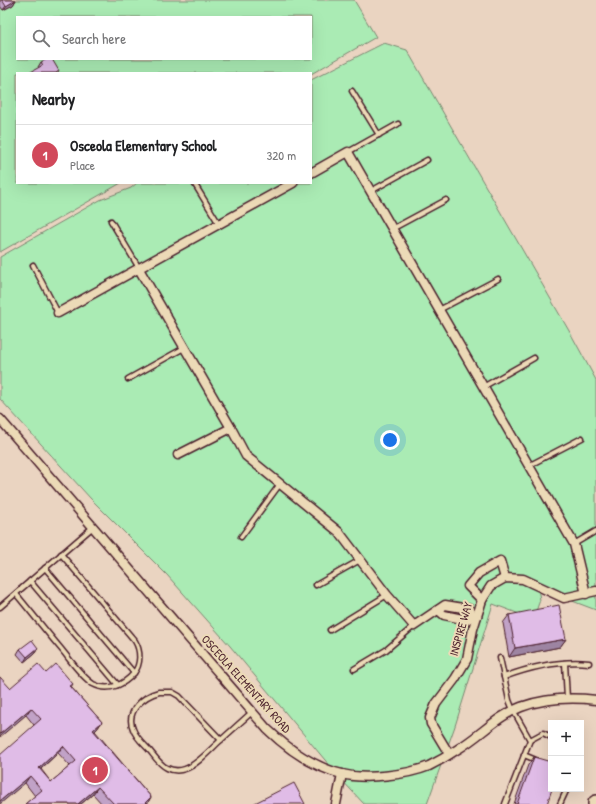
<!DOCTYPE html>
<meta charset="utf-8">
<style>
:root{--surface:#fff;--page:#f6f6f6;--text:#202124;--muted:#757577;--line:#e0e0e0;--accent:#d1495b}
body{margin:0;font-family:"Patrick Hand",sans-serif;background:var(--page);color:var(--text)}
.controls{position:absolute;right:12px;bottom:12px;display:grid;overflow:hidden;border-radius:0px;box-shadow:0 4px 16px #0002}
.controls button{width:36px;height:36px;display:grid;place-items:center;padding:0;border:0;border-bottom:1px solid var(--line);background:var(--surface);color:var(--text);font:20px sans-serif}
.you{position:absolute;left:390px;top:440px;width:14px;height:14px;margin:-10px;border:3px solid #fff;border-radius:50%;background:#1a73e8;box-shadow:0 0 0 6px #1a73e833}
.badge{display:grid;place-items:center;width:26px;height:26px;border-radius:50%;background:var(--accent);color:#fff;font-size:13px;font-weight:700}
.pin{position:absolute;translate:-50% -50%;border:2px solid #fff;box-shadow:0 1px 4px #0006}
.list{margin:0;padding:0;list-style:none}
h2{display:flex;justify-content:space-between;align-items:center;height:52px;margin:0;padding:0 16px;font-size:17px}
h2 small{font-size:13px;font-weight:400;color:var(--muted)}
.list li{display:grid;grid-template-columns:26px 1fr auto;gap:12px;align-items:center;box-sizing:border-box;height:60px;padding:0 16px;border-top:1px solid var(--line)}
.list b{display:block;font-size:15px;white-space:nowrap}
.list p{margin:0;font-size:13px;white-space:nowrap;color:var(--muted)}
.list em{font-size:13px;font-style:normal;color:var(--muted)}
.icon{flex:none;width:22px;height:22px;fill:none;stroke:currentColor;stroke-width:2;stroke-linecap:round;stroke-linejoin:round}
.map{position:relative;flex:none;width:596px;height:804px;overflow:hidden}
.search{position:absolute;background:var(--surface);box-shadow:0 4px 16px #0002;left:16px;top:16px;width:296px;height:44px;display:flex;align-items:center;gap:10px;box-sizing:border-box;padding:0 14px;border-radius:0px;color:var(--muted);font-size:15px}
.panel{position:absolute;background:var(--surface);box-shadow:0 4px 16px #0002;left:16px;top:72px;width:296px;height:112px;border-radius:0px}
.map>svg:first-child{display:block}
.green{fill:#aaebb4;stroke:#7a8570;fill-rule:evenodd}
.lines{fill:none;stroke-linecap:round;stroke-linejoin:round}
.lane-casing{stroke:#4a1f2b;stroke-width:7}
.street-casing{stroke:#4a1f2b;stroke-width:11}
.highway-casing{stroke:#4a1f2b;stroke-width:18}
.lane{stroke:#ecdab7;stroke-width:4}
.street{stroke:#ecdab7;stroke-width:8}
.highway{stroke:#ecdab7;stroke-width:15}
.wall{fill:#c1a2c7;stroke:#4a1f2b;fill-rule:evenodd}
.shaded-wall{fill:#9d84a2;stroke:#4a1f2b}
.building{fill:#e0bce7;stroke:#4a1f2b;fill-rule:evenodd}
.labels{text-anchor:middle;stroke-width:4;stroke-linejoin:round;paint-order:stroke}
.street-label{font-size:12px;fill:#4a1f2b;stroke:#ecdab7}
</style>
<div class="map">
<svg width="596" height="804" viewBox="0 0 596 804">
<rect width="100%" height="100%" fill="#ead4c1"/>
<filter id="ink" filterUnits="userSpaceOnUse"><feTurbulence type="fractalNoise" baseFrequency=".025" numOctaves="2"/><feDisplacementMap in="SourceGraphic" scale="8" xChannelSelector="R" yChannelSelector="G"/><feConvolveMatrix kernelMatrix="1 2 1 2 8 2 1 2 1" color-interpolation-filters="sRGB"/></filter>
<g filter="url(#ink)">
<!-- green -->
<g class="green">
<path d="M0,0h354l22,37 -65,37v-1h-294v110h104l-121,69zM17,17h294v42h-294z"/>
<polygon points="384,43 407,50 572,336 596,380 596,610 538,588 540,600 535,614 525,616 493,604 455,726 427,804 364,804 340,778 230,646 167,575 91,499 0,399 0,257 100,200 131,188 137,183 311,183 311,80"/>
</g>
<g class="lines">
<!-- lane casing -->
<g class="lane-casing">
<g id="lane">
<polyline points="352,91 379,135"/>
<polyline points="348,152 398,124"/>
<polyline points="194,183 219,224"/>
<polyline points="371,191 427,160"/>
<polyline points="111,221 139,268"/>
<polyline points="392,229 446,200"/>
<polyline points="33,265 58,313"/>
<polyline points="439,310 498,279"/>
<polyline points="128,379 184,348"/>
<polyline points="483,387 534,358"/>
<polyline points="528,466 582,438"/>
<polyline points="241,537 280,484"/>
<polyline points="574,544 596,531"/>
<polyline points="45,568 134,673"/>
<polyline points="30,581 118,685"/>
<polyline points="316,585 360,560"/>
<path d="M16,594c15,18 30,37 46,56 9,11 19,26 31,34 15,8 31,1 41,-11 7,-9 7,-22 1,-32l-74,-87"/>
<polyline points="0,607 93,527"/>
<polyline points="330,630 387,595"/>
<polyline points="500,658 509,700 513,710 530,740 505,804"/>
<polyline points="565,663 567,698"/>
<polyline points="354,669 386,650 414,626"/>
<path d="M504,677c27,-10 56,-17 85,-14"/>
<path d="M159,692h13l7,4 42,44c-10,9 -24,25 -36,29 -6,2 -12,2 -18,-1 -7,-3 -12,-11 -17,-17 -6,-7 -14,-13 -17,-22 -8,-18 11,-33 26,-37z"/>
<polyline points="221,740 252,712"/>
<polyline points="530,740 543,733 551,737"/>
<polyline points="524,755 536,760"/>
<polyline points="560,804 567,789"/>
</g>
</g>
<!-- street casing -->
<g class="street-casing">
<g id="street">
<polyline points="311,173 348,152 574,544 586,594"/>
<polyline points="139,269 231,428 178,455"/>
<polyline points="58,313 293,183"/>
<path d="M0,419l267,310c21,20 46,38 75,45 23,6 65,1 87,-8 10,-5 20,-11 29,-17 22,-13 39,-33 63,-42 25,-9 49,-10 75,-7"/>
<polyline points="231,428 246,456 339,532 387,595 414,626 445,605 469,609 473,615 477,616"/>
<polyline points="482,600 468,586 479,573 500,561 505,578"/>
<polyline points="438,610 444,615 467,620 473,615"/>
<polyline points="449,754 431,724 430,718 436,704 455,679 467,659 473,629 482,600 491,586 505,578 523,579 564,598 596,591"/>
<polyline points="336,804 342,774"/>
</g>
</g>
<!-- highway casing -->
<g class="highway-casing">
<polyline id="highway" points="596,804 596,803"/>
</g>
<!-- lane -->
<use href="#lane" class="lane"/>
<!-- street -->
<use href="#street" class="street"/>
<!-- highway -->
<use href="#highway" class="highway"/>
</g>
<!-- wall -->
<g class="wall">
<polygon points="0,0 16,0 13,5 3,10 0,6"/>
<polygon points="41,62 57,73 39,68 38,67"/>
<polygon points="509,615 566,639 560,647 509,657 503,623"/>
<polygon points="38,648 35,653 24,662 17,654 20,649"/>
<path d="M46,673l27,11 -2,3 31,35 -5,7 -2,2 56,66 -4,7h-45l-9,-10 -12,10h-56l10,-8 -10,-13 9,-58 -8,-10 -16,-27zM58,753l12,13 -19,16 -10,-13z"/>
<polygon points="534,757 547,804 514,804 528,765"/>
</g>
<!-- shaded-wall -->
<g class="shaded-wall">
<polygon points="16,0 13,5 3,10 6,6"/>
<polygon points="566,639 560,647 509,657 515,648"/>
<polygon points="38,648 35,653 24,662 27,657"/>
<polygon points="31,708 26,715 0,737 0,734"/>
<polygon points="102,722 97,729 88,737 93,730"/>
<polygon points="63,746 58,753 34,775 39,768"/>
<polygon points="30,776 25,783 0,804 0,801"/>
<polygon points="98,787 93,794 81,804 78,804"/>
<polygon points="151,797 147,804 144,804"/>
</g>
<!-- building -->
<g class="building">
<polygon points="2,0 16,0 6,6"/>
<polygon points="47,59 52,59 59,71 56,73 29,73 43,65 41,62"/>
<polygon points="559,605 566,639 515,648 509,615"/>
<polygon points="32,640 38,648 27,657 20,649"/>
<path d="M38,664l8,9 10,-9 17,20 -3,2 32,36 -9,8 58,67 -7,7h-30l-16,-17 -20,17h-53l17,-14 -12,-14 -30,25v-46l41,-36 -10,-11 -31,26v-57l10,11zM63,746l13,15 -25,21 -12,-14z"/>
<polygon points="534,757 551,762 551,789 552,789 547,804 517,804"/>
<polygon points="294,783 305,804 253,804"/>
</g>
</g>
<g class="labels">
<!-- street labels -->
<g class="street-label">
<text transform="translate(461 629) rotate(-74)" y="4">INSPIRE WAY</text>
<text transform="translate(246 684) rotate(48)" y="4">OSCEOLA ELEMENTARY ROAD</text>
</g>
</g>
</svg>
<div class="controls">
<button>+</button>
<button>−</button>
</div>
<div class="you"></div>
<div class="pin badge" style="left:95px;top:770px">1</div>
<div class="search"><svg class="icon" aria-label="search" viewBox="0 0 24 24"><circle cx="10" cy="10" r="6"/><path d="M15 15l6 6"/></svg>Search here</div>
<section class="panel">
<h2>Nearby<small></small></h2>
<ul class="list">
<li><span class="badge">1</span><div><b>Osceola Elementary School</b><p>Place</p></div><em>320 m</em></li>
</ul>
</section>
</div>
